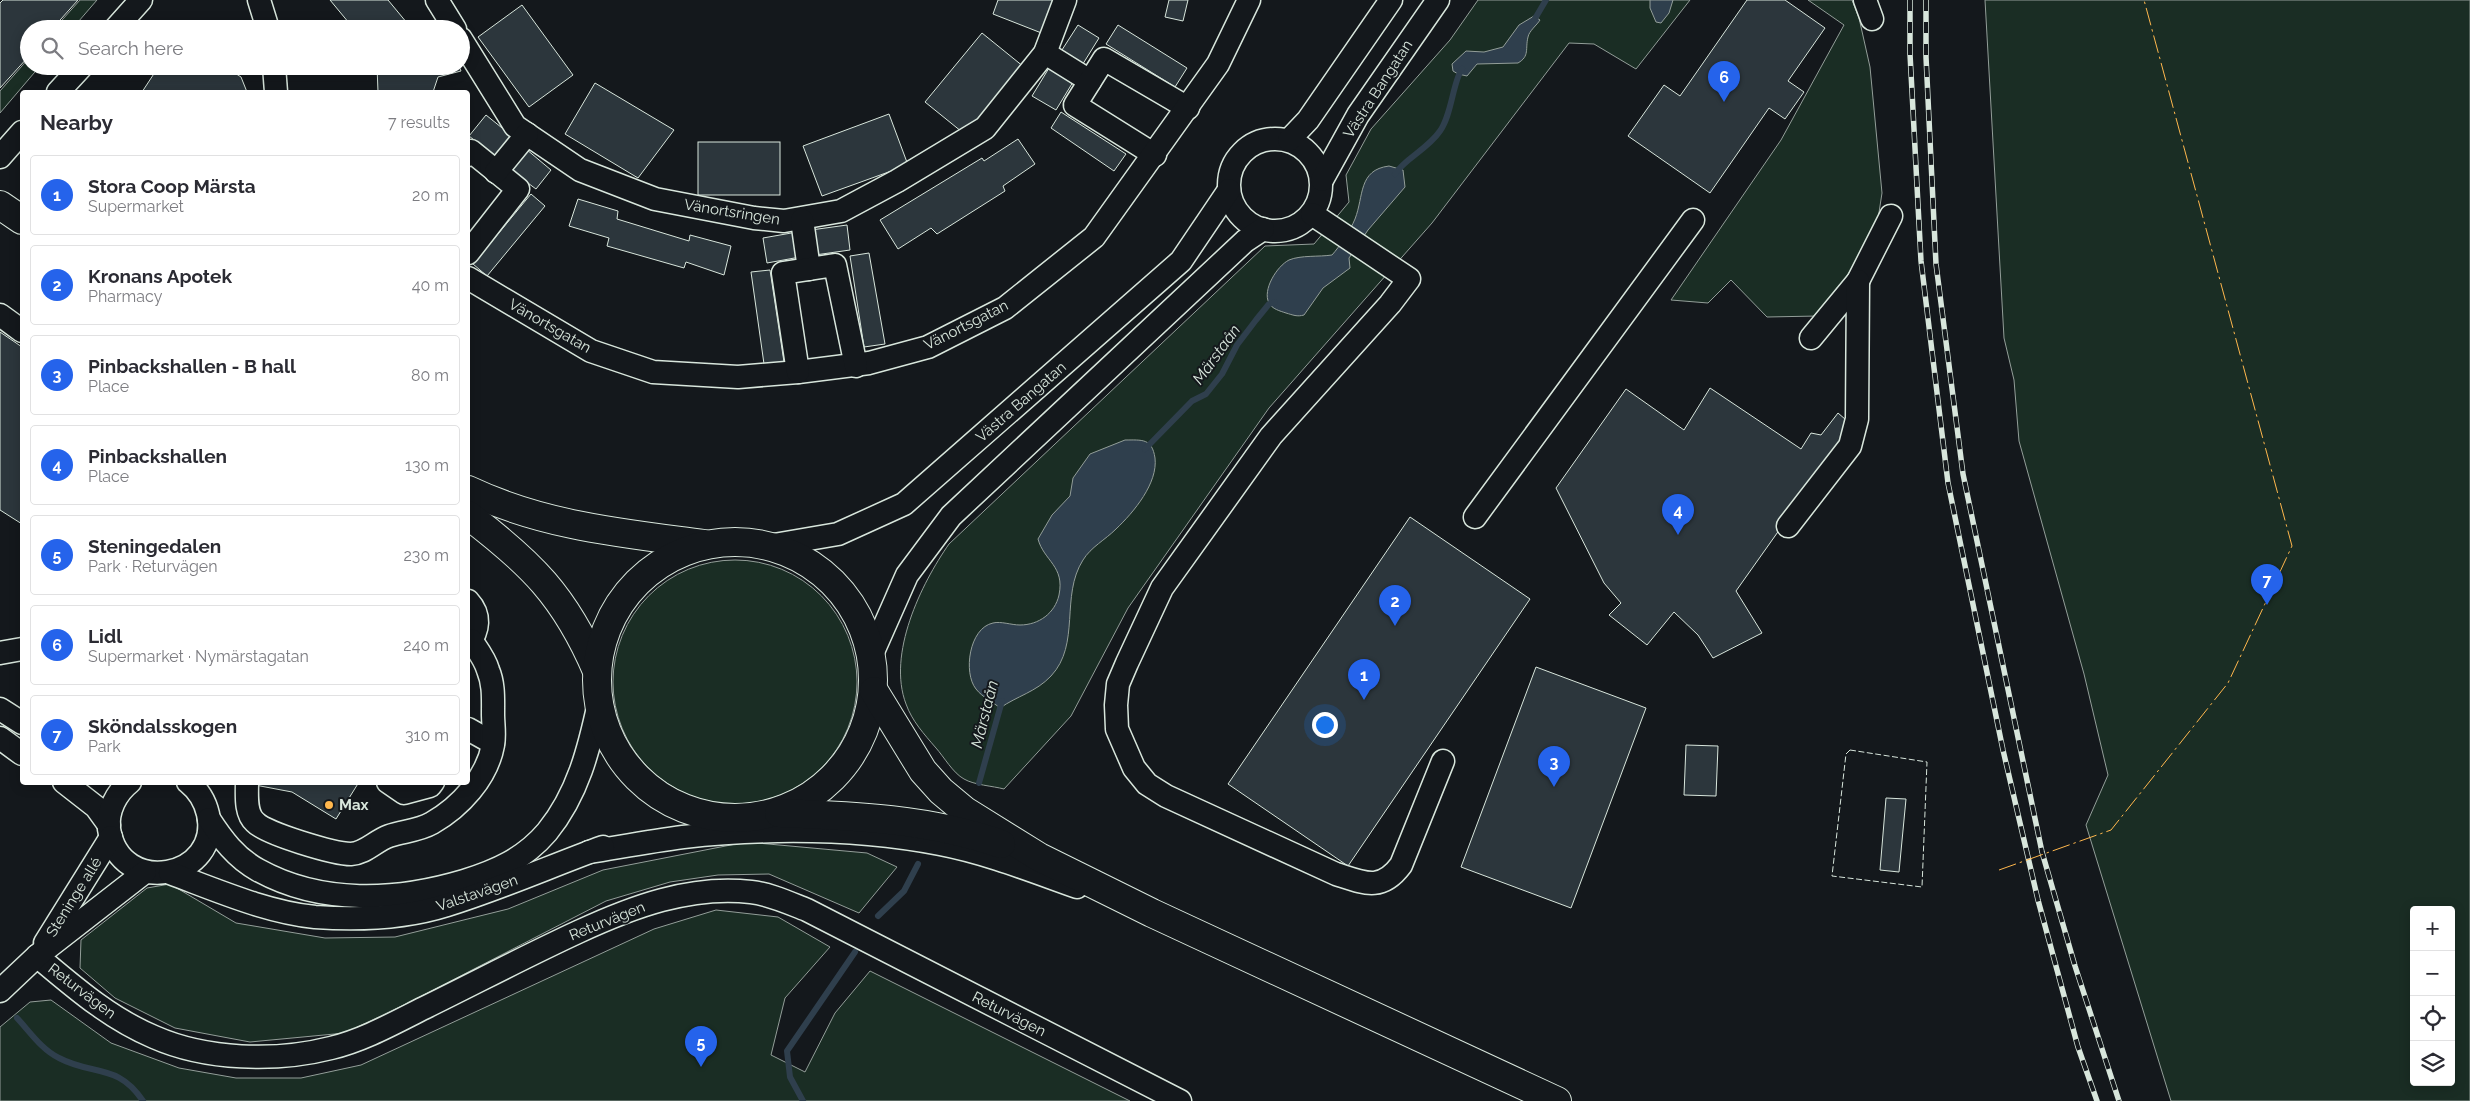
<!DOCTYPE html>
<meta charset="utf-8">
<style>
:root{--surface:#fff;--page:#f2f2f3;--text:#2b2b33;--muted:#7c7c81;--line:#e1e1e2;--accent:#2563eb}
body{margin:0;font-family:Raleway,sans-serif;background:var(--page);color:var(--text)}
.controls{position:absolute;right:15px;bottom:15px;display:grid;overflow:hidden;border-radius:5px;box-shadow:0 2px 12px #0003}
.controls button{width:45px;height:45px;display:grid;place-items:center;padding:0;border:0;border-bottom:1px solid var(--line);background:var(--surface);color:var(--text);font:25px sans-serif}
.you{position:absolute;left:1324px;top:724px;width:18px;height:18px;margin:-12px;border:4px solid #fff;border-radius:50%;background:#1a73e8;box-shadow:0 0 0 8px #1a73e833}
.badge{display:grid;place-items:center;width:32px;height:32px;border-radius:50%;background:var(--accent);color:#fff;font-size:16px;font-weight:700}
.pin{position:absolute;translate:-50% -41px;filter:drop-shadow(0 1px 2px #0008)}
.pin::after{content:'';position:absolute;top:26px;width:18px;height:15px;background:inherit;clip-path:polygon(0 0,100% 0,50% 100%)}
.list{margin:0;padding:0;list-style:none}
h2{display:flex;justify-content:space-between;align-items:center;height:65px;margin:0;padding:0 20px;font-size:21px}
h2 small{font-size:16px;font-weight:400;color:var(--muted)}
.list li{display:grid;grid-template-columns:32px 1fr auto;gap:15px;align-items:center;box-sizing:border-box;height:80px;margin:0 10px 10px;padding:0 10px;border:1px solid var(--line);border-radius:5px}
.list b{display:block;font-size:19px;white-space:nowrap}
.list p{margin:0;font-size:16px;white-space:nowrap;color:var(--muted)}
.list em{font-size:16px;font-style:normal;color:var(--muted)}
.icon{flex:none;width:28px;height:28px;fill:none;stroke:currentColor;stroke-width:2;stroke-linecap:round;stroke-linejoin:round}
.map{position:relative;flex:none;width:2470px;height:1101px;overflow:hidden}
.search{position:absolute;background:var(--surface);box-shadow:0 2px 12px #0003;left:20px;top:20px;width:450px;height:55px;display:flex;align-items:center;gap:12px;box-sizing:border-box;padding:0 18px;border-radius:28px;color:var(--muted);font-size:19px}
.panel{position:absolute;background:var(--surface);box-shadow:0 2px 12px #0003;left:20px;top:90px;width:450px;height:695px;border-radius:5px}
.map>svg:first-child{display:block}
.green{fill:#1a2d24;stroke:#939e99;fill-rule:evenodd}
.water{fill:#2f3f4d;stroke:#939e99}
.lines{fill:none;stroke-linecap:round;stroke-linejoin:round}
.stream{stroke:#2f3f4d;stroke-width:6}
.building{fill:#2c363c;stroke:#d8e6dc}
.minor-casing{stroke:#d8e6dc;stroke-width:25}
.major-casing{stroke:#d8e6dc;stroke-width:30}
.minor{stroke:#14181c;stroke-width:22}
.major{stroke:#14181c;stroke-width:28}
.rail-casing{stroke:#d8e6dc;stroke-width:5.5}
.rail{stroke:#14181c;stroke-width:4;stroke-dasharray:11;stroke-linecap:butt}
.fence{stroke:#d8e6dc;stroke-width:1;stroke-dasharray:6 2.5;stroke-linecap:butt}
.power{stroke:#ffb74d;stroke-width:1;stroke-dasharray:18 4 2.5 4;stroke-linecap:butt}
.poi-dot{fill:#ffb74d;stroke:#14181c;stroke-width:2}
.labels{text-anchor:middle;stroke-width:4;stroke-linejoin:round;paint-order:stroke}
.street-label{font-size:15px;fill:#d8e6dc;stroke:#14181c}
.poi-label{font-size:15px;font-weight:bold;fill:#d8e6dc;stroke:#14181c;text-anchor:start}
.water-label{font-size:16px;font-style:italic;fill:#d8e6dc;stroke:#14181c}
</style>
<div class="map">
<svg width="2470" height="1101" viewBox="0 0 2470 1101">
<rect width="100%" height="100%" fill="#14181c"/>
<!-- green -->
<g class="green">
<polygon points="80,0 97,0 72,29 54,29"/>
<path d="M1478,0h212l-54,69 -42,-25 -25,-1 -137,180 -163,185 -141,200 -57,108 -67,73c-11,-3 -30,-4 -40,-10 -11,-6 -20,-22 -28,-31 -12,-14 -24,-27 -30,-44 -19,-50 15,-120 43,-160l316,-298 49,-2 35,-42 -3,-27 25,-46 79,-89z"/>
<polygon points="1808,0 1852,0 1859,18 1870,67 1882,193 1876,232 1846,291 1818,316 1767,317 1731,280 1708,303 1671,300 1781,140 1844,25"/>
<path d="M1985,0h485v1101h-299l-85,-276 22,-50 -24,-101 -65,-233 -5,-61 -10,-42zM2414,910h37v172h-37z"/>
<polygon points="29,58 29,66 40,66 0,113 0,91"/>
<circle cx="735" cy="682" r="122"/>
<polygon points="746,842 867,853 897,867 859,913 769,874 718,875 670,882 606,901 410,1002 345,1033 250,1042 175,1028 115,998 80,968 81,940 147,888 170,884 236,923 325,938 395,937 508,909 603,870"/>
<polygon points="716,910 778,917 830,947 785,998 771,1055 805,1072 835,1013 870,971 1130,1101 0,1101 0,1027 30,1002 51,1000 111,1043 179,1068 236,1078 301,1078 361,1065 654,929"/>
</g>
<!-- water -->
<g class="water">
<polygon points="1650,0 1673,0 1669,13 1661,23 1656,22 1650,8"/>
<path d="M1534,16l6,4c-3,5 -11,11 -12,17 -3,12 2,19 -10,26l-41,1 -10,12 -9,-2 -5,-3 -1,-7 14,-13 18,1 19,-5 16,-22z"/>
<path d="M1389,166l14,4 2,17 -37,43 -19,28 1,10 -27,20 -19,27c-7,2 -11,0 -18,-2 -6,-2 -14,-4 -17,-10 -7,-13 8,-37 20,-43 12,-5 30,-3 43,-5 8,-9 18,-24 23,-36 9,-23 3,-49 34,-53z"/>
<path d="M1125,440c17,0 27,-2 30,18 3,25 -21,54 -39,71 -11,11 -25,18 -33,31 -23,36 -2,84 -32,116 -15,16 -34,20 -51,32 -7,-6 -18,-11 -24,-19 -13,-16 -7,-61 17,-66 8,-2 18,2 27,2 19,0 35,-12 39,-30 6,-29 -15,-34 -21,-56l14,-24 18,-19 3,-18 17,-24z"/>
</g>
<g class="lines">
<!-- stream -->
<g class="stream">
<polyline points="1533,22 1546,0"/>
<path d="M1395,174c10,-16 32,-24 45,-43 12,-17 13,-50 22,-62"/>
<polyline points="1145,449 1192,401 1206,394 1222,374 1237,345 1256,320 1269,304 1275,302"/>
<polyline points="979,783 1002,701"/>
<polyline points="878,916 904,891 918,864"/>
<path d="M17,1018c13,14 25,32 42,40 34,18 59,5 84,43"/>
<polyline points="803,1101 790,1077 787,1051 855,952"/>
</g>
</g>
<!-- building -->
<g class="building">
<polygon points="3,0 78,0 52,29 29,29 29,56 0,88 0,3"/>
<polygon points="330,0 388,0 412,29 354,29"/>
<polygon points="998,0 1056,0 1044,34 993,14"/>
<polygon points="1169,0 1188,0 1183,21 1165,17"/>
<polygon points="1747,0 1785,0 1825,28 1788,81 1804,92 1785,119 1769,108 1710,193 1628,136 1664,85 1680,96"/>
<polygon points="522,5 573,75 529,107 478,37"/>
<polygon points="1078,25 1099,38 1081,67 1060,53"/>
<polygon points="1118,25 1187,68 1175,87 1106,44"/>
<polygon points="982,33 1024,67 967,136 925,102"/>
<polygon points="159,66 224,66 241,77 247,92 142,92"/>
<polygon points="377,66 459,66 461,71 438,77 433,92 378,92"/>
<polygon points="1049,68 1073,82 1056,110 1032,96"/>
<polygon points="595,83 674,130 638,178 565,134"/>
<polygon points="1061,112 1126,154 1114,171 1051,128"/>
<polygon points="889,114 908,165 822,196 803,146"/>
<polygon points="486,115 512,136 495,156 469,136"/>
<polygon points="1018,139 1035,164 1003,186 1005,191 937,234 931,228 898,249 880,220 982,158 984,161"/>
<rect x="698" y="142" width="82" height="53"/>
<polygon points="526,149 551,170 536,189 509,169"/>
<polygon points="531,194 545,206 487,276 473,264"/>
<polygon points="578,199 618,211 617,219 689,241 690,235 731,246 724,275 686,262 684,268 607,246 609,238 569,226"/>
<polygon points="847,225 850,250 815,255 811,230"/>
<polygon points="797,232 800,257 767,263 763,238"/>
<polygon points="869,253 885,344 864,347 850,256"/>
<polygon points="770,270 784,362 764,364 751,272"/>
<polygon points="0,332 22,347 22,524 0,510"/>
<polygon points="1710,388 1801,449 1811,433 1821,435 1838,413 1853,426 1736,591 1762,633 1713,658 1698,635 1674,612 1647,645 1609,615 1621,603 1604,583 1556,488 1626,389 1684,430"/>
<polygon points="1410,517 1530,599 1348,866 1228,784"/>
<polygon points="1536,667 1646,708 1571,908 1461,867"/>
<polygon points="1686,745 1718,746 1716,796 1684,795"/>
<polygon points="255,782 359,782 336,819 292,792 255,785"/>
<polygon points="1886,798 1906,799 1899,872 1880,870"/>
</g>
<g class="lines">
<!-- minor casing -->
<g class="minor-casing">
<g id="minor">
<polyline points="259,0 268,29"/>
<polyline points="437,0 455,29"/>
<polyline points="1865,0 1872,19"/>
<polyline points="115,29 141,0"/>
<polyline points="461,39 515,126 580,170 655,199 754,218 784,221 841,211 897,181 985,128 1045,53 1065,0"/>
<polyline points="1045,53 1090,81"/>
<polyline points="274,66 276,92"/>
<polyline points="58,92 82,66"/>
<circle cx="1275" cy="185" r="46"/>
<polyline points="1289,140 1308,120 1391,0"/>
<polyline points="468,155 471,151 518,189 468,253"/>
<polyline points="1155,155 1075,105 1104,59 1188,108"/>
<polyline points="0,157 22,132"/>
<polyline points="496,172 527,134"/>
<polyline points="1322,180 1358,115 1438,0"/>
<path d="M1312,214l97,65 -19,25 -119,132 -109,152 -35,75 -9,21 -2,21 1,24 17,39 13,16 19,12 170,78c28,9 45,18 65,-9l42,-104"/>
<polyline points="802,220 809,269"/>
<polyline points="468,278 591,351 653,372 738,377 798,372 869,363 928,347 1005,308 1094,237 1218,64 1249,0"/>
<polyline points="0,315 22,331"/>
<polyline points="1811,338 1858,281 1891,216"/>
<polyline points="798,372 783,273 835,265 856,366"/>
<polyline points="1475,517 1693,220"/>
<polyline points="1788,526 1850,446 1857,419 1858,281"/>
<polyline points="768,546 838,534 904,504 1181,261 1229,190"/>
<path d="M468,601c13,14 11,29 0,44"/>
<polyline points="0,653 22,649"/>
<polyline points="872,654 907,575 951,516 1245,241 1263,229"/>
<polyline points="0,709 22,723"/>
<polyline points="468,729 493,743"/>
<polyline points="0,738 22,754"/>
<polyline points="64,782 96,807 109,825"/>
<path d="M130,782c-14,11 -23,29 -21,47 11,70 113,49 99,-15 -3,-13 -10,-24 -20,-32"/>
<path d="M247,782c0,13 -2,31 8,40 11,12 80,32 96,32 15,-1 24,-13 38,-18 14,-5 29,-5 43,-13 28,-16 55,-45 61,-78 2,-10 0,-21 0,-31 0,-15 1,-30 -5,-44 -3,-11 -11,-21 -17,-30"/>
<polyline points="388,782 404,793 430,786 433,782"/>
<path d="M209,819c13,20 27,39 49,51 63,35 139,31 206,11 32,-10 60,-22 83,-49 31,-38 42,-83 52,-129"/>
<path d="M589,852c31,-5 63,-11 94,-15 84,-9 173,-9 257,7 47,9 92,27 137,43"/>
<path d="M170,873c46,17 96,39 145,44 42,3 91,1 132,-12 52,-16 104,-39 156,-58"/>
<polyline points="45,943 111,837"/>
<path d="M37,956c37,31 72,62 117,81 52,23 122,25 177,11 33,-8 63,-25 93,-40 51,-25 102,-52 154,-76 54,-25 112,-47 173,-40 19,2 38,11 56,18l373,191"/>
<polyline points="0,991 37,956 145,872"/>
</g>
</g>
<!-- major casing -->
<g class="major-casing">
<g id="major">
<polyline points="0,205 22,220"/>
<path d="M468,490c76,36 154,43 236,54"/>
<path d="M468,515c63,48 97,81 129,156"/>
<circle cx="735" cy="680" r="138"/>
<polyline points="874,691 923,771 941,791 965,811 1039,857 1152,913 1557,1101"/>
<path d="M779,813c75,3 151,6 222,31"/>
</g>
</g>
<!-- minor -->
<use href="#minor" class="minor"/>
<!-- major -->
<use href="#major" class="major"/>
<!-- rail casing -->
<g class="rail-casing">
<g id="rail">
<polyline points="1910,0 1910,54 1921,261 1948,483 2003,750 2038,900 2078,1047 2097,1101"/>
<polyline points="1926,0 1926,57 1936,264 1963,474 2042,852 2075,966 2119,1101"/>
</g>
</g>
<!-- rail -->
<use href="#rail" class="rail"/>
<!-- fence -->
<polygon class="fence" points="1850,750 1927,762 1922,887 1832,876 1846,754"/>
<!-- power -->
<polyline class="power" points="1999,870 2111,830 2228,683 2292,546 2144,0"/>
</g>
<!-- markers -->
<circle class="poi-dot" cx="329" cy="805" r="5"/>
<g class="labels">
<!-- street labels -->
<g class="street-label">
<text transform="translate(1378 89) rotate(-57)" y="5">Västra Bangatan</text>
<text transform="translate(732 212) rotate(9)" y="5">Vänortsringen</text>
<text transform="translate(966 325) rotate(-27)" y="5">Vänortsgatan</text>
<text transform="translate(550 326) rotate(30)" y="5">Vänortsgatan</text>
<text transform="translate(1021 402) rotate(-41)" y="5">Västra Bangatan</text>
<text transform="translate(477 893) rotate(-19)" y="5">Valstavägen</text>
<text transform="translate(74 897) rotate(-58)" y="5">Steninge allé</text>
<text transform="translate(607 921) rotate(-22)" y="5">Returvägen</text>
<text transform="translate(82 991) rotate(37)" y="5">Returvägen</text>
<text transform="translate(1009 1014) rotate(27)" y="5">Returvägen</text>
</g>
<!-- poi labels -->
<g class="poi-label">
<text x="339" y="810">Max</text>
</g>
<!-- water labels -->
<g class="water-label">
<text transform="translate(1216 354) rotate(-54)" y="6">Märstaån</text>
<text transform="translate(984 714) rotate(-76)" y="6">Märstaån</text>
</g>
</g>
</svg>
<div class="controls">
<button>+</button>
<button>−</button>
<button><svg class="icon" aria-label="locate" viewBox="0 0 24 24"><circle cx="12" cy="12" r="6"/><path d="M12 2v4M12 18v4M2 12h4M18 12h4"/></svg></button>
<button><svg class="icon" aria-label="layers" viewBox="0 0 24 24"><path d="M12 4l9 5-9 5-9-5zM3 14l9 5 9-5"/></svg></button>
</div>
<div class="you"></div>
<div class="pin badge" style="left:1364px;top:700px">1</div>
<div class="pin badge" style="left:1395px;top:626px">2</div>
<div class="pin badge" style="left:1554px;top:787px">3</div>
<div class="pin badge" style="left:1678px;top:535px">4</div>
<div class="pin badge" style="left:701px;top:1067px">5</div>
<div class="pin badge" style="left:1724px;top:102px">6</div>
<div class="pin badge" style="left:2267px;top:605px">7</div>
<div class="search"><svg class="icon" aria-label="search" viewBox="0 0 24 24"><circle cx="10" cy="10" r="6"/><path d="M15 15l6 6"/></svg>Search here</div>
<section class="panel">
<h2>Nearby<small>7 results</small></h2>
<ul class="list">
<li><span class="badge">1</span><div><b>Stora Coop Märsta</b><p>Supermarket</p></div><em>20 m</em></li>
<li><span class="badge">2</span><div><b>Kronans Apotek</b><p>Pharmacy</p></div><em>40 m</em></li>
<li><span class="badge">3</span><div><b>Pinbackshallen - B hall</b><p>Place</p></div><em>80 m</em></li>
<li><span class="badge">4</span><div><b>Pinbackshallen</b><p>Place</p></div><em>130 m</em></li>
<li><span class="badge">5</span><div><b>Steningedalen</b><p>Park · Returvägen</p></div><em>230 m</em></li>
<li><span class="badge">6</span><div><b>Lidl</b><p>Supermarket · Nymärstagatan</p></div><em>240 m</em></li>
<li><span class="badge">7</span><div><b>Sköndalsskogen</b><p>Park</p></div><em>310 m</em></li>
</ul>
</section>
</div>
